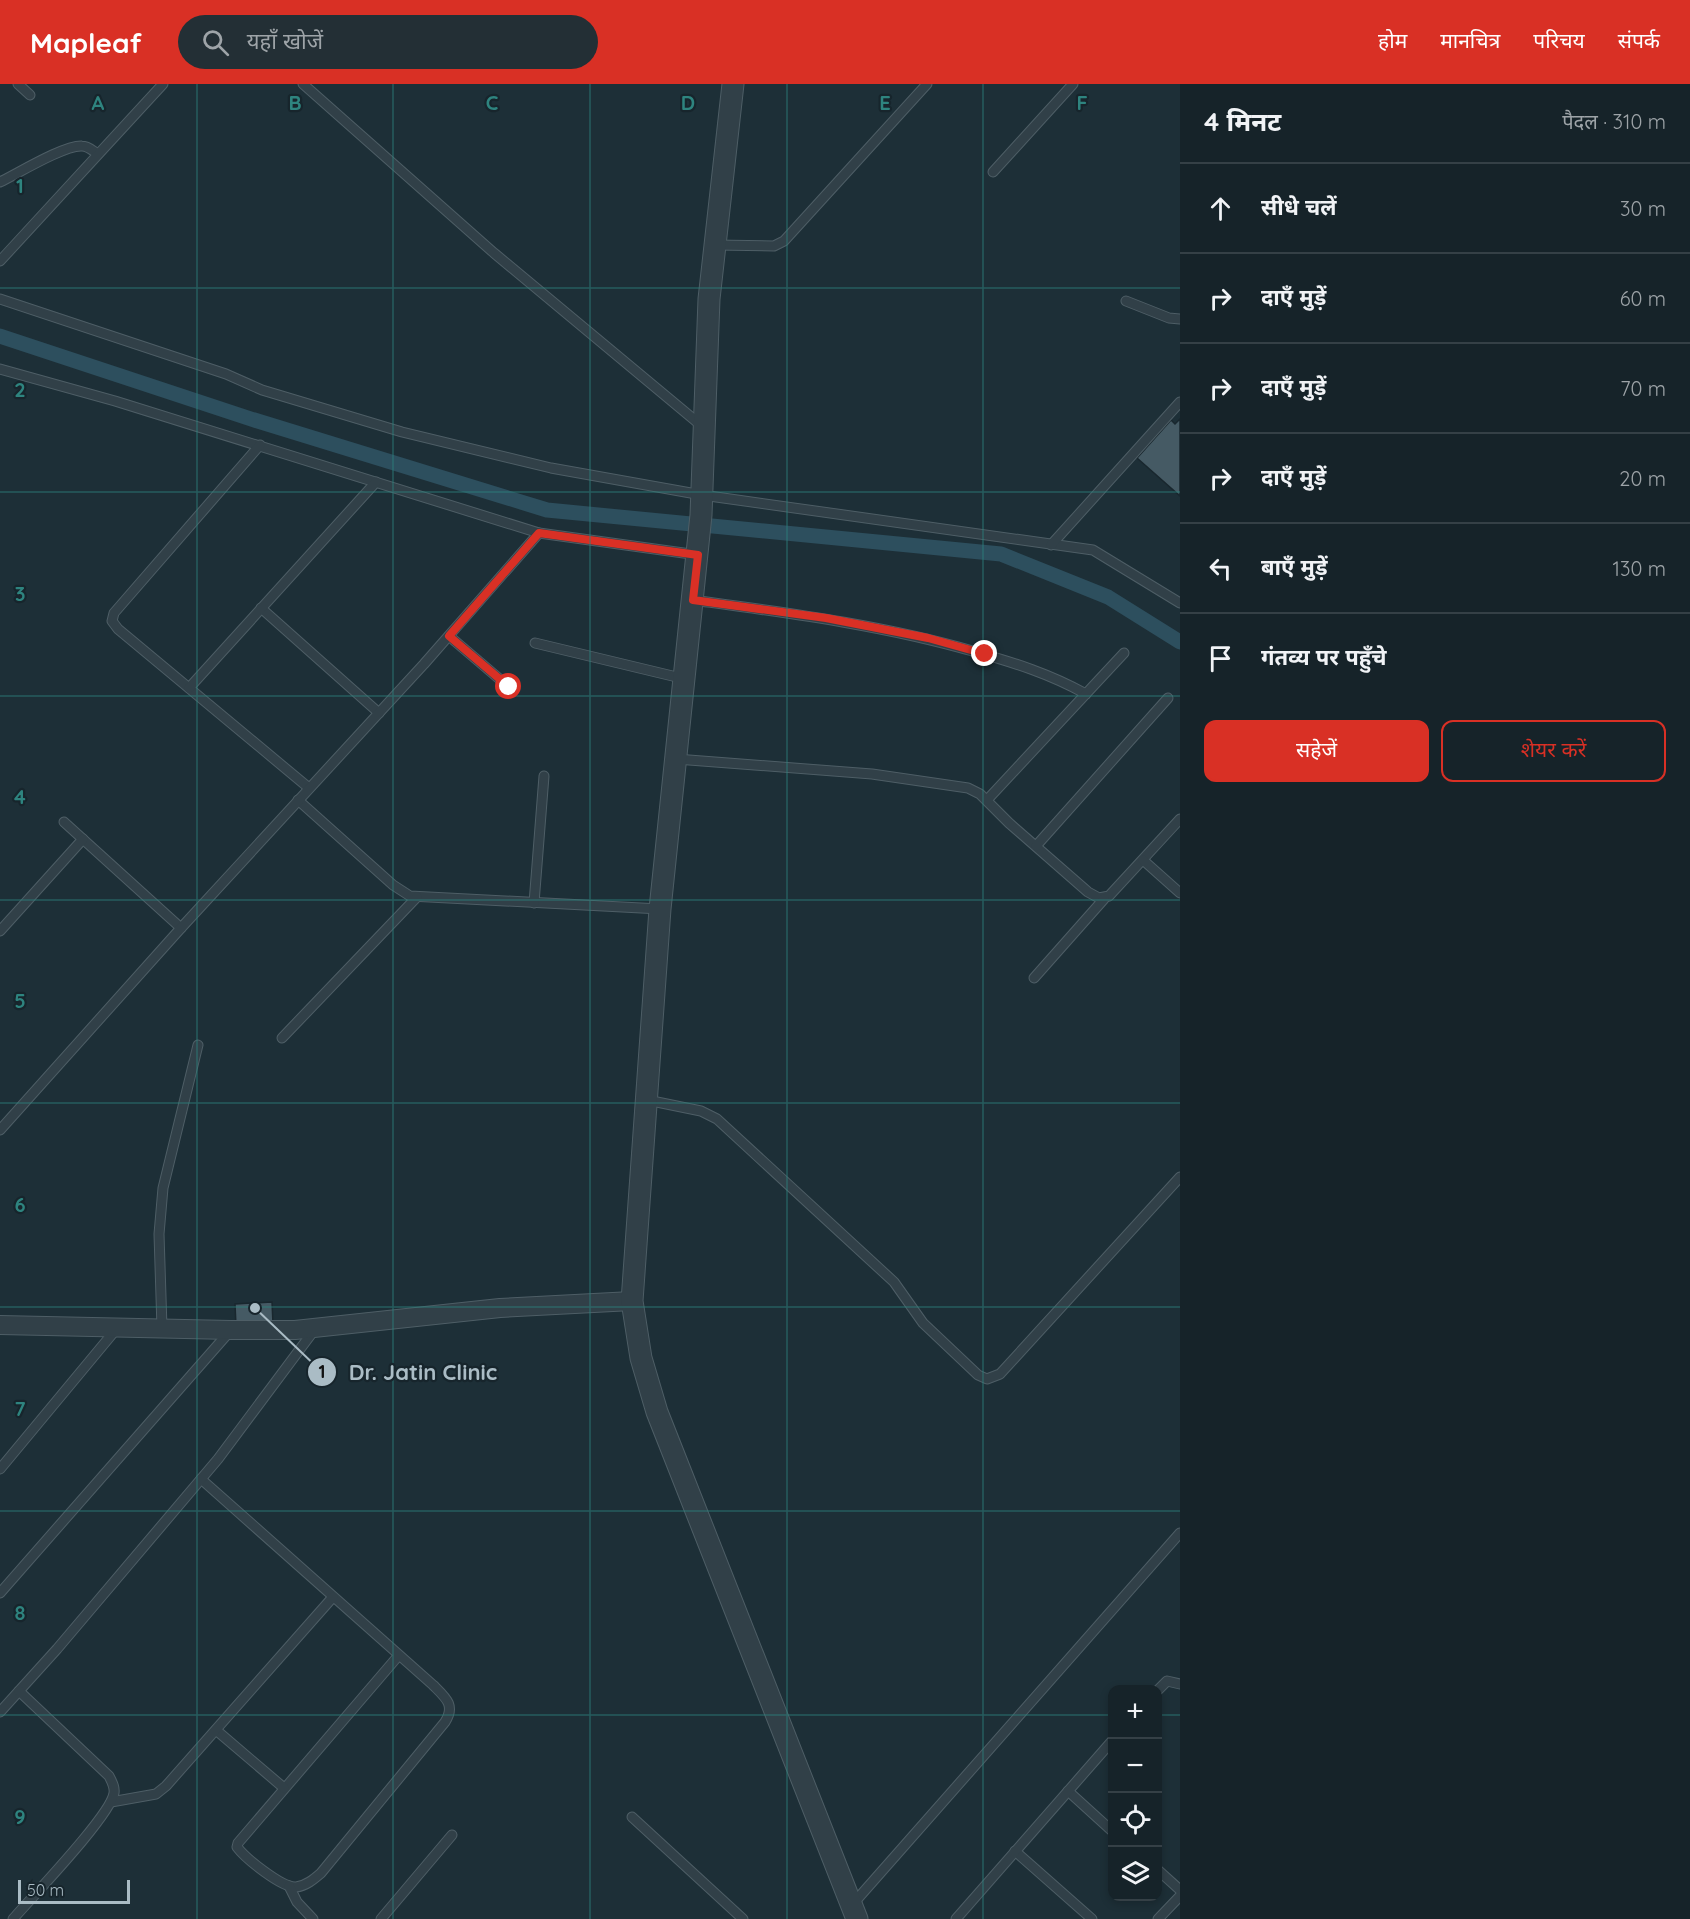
<!DOCTYPE html>
<html lang="hi">
<meta charset="utf-8">
<style>
:root{--surface:#162329;--page:#232f35;--text:#f1f3f6;--muted:#9ea4a8;--line:#354046;--accent:#d93025}
body{margin:0;font-family:Quicksand,"Noto Sans Devanagari",sans-serif;background:var(--page);color:var(--text)}
.controls{position:absolute;right:18px;bottom:18px;display:grid;overflow:hidden;border-radius:12px;box-shadow:0 3px 9px #0003}
.controls button{width:54px;height:54px;display:grid;place-items:center;padding:0;border:0;border-bottom:2px solid var(--line);background:var(--surface);color:var(--text);font:30px sans-serif}
.scale{position:absolute;left:18px;bottom:15px;width:112px;box-sizing:border-box;padding-left:6px;border:3px solid #aabcc5;border-top:0;font-size:16px;line-height:21px;white-space:nowrap;color:#aabcc5;-webkit-text-stroke:4px #17252c;paint-order:stroke}
.stop{position:absolute;width:18px;height:18px;margin:-14px;border:4px solid #d93025;border-radius:50%;background:#fff}
.stop.end{background:#d93025;border-color:#fff;box-shadow:0 2px 6px #0008}
.list{margin:0;padding:0;list-style:none}
h2{display:flex;justify-content:space-between;align-items:center;height:78px;margin:0;padding:0 24px;font-size:26px}
h2 small{font-size:20px;font-weight:400;color:var(--muted)}
.list li{display:grid;grid-template-columns:39px 1fr auto;gap:18px;align-items:center;box-sizing:border-box;height:90px;padding:0 24px;border-top:2px solid var(--line)}
.list b{display:block;font-size:22px;white-space:nowrap}
.list em{font-size:20px;font-style:normal;color:var(--muted)}
.actions{display:flex;gap:12px;padding:18px 24px}
.actions a{flex:1;padding:14px 0;border:2px solid var(--accent);border-radius:12px;text-align:center;font-size:21px;color:var(--accent)}
.actions .main{background:var(--accent);color:#fff}
.icon{flex:none;width:33px;height:33px;fill:none;stroke:currentColor;stroke-width:2;stroke-linecap:round;stroke-linejoin:round}
.map{position:relative;flex:none;width:1180px;height:1835px;overflow:hidden}
header{display:flex;align-items:center;gap:36px;box-sizing:border-box;height:84px;padding:0 30px;background:var(--accent);color:#fff}
header strong{font-size:28px}
nav{display:flex;gap:33px;margin-inline-start:auto;font-size:21px}
.search{width:420px;height:54px;background:var(--page);display:flex;align-items:center;gap:15px;box-sizing:border-box;padding:0 21px;border-radius:33px;color:var(--muted);font-size:22px}
main{display:flex}
aside{flex:1;background:var(--surface)}
.map>svg:first-child{display:block}
.lines{fill:none;stroke-linecap:round;stroke-linejoin:round}
.canal{stroke:#2d4f5e;stroke-width:15}
.building{fill:#455a64;stroke:#19272e;stroke-width:1.5}
.service-casing{stroke:#4e5e66;stroke-width:11}
.minor-casing{stroke:#4e5e66;stroke-width:20}
.tertiary-casing{stroke:#4e5e66;stroke-width:23}
.service{stroke:#314048;stroke-width:9}
.minor{stroke:#314048;stroke-width:18}
.tertiary{stroke:#314048;stroke-width:21}
.route{stroke:#d93025;stroke-width:8}
.grid{fill:none;stroke:#2e847f;stroke-width:1.5;stroke-opacity:0.55}
.grid-label{font-size:20px;text-anchor:middle;font-weight:bold;fill:#2e847f;stroke:#17252c;stroke-width:4.5;stroke-linejoin:round;paint-order:stroke}
.leader{fill:none;stroke:#aabcc5;stroke-width:2}
.callout-dot{fill:#aabcc5;stroke:#17252c;stroke-width:2}
.mark-label{font-size:18px;text-anchor:middle;font-weight:bold;fill:#111}
.callout-label{font-size:22px;text-anchor:middle;font-weight:bold;fill:#aabcc5;stroke:#17252c;stroke-width:4.5;stroke-linejoin:round;paint-order:stroke}
</style>
<header>
<strong>Mapleaf</strong>
<div class="search"><svg class="icon" aria-label="search" viewBox="0 0 24 24"><circle cx="10" cy="10" r="6"/><path d="M15 15l6 6"/></svg>यहाँ खोजें</div>
<nav><a>होम</a><a>मानचित्र</a><a>परिचय</a><a>संपर्क</a></nav>
</header>
<main>
<div class="map">
<svg width="1180" height="1835" viewBox="0 0 1180 1835">
<rect width="100%" height="100%" fill="#1d2f37"/>
<g class="lines">
<!-- canal -->
<polyline class="canal" points="0,252 251,335 547,426 1001,470 1108,513 1180,558"/>
</g>
<!-- building -->
<g class="building">
<polygon points="1180,335 1180,412 1137,374 1171,336 1175,340"/>
<polygon points="272,1218 273,1240 236,1242 235,1220"/>
</g>
<g class="lines">
<!-- service casing -->
<g class="service-casing">
<g id="service">
<polyline points="18,0 30,11"/>
<polyline points="303,0 494,169 703,343"/>
<polyline points="993,88 1073,0"/>
<path d="M0,98c17,-8 64,-37 82,-36 6,0 11,5 16,8"/>
<polyline points="715,161 774,162 784,157 927,0"/>
<polyline points="0,177 163,0"/>
<polyline points="0,215 226,290 262,306 402,348 551,384 702,411 1093,466 1180,519"/>
<polyline points="1126,217 1169,234 1180,235"/>
<polyline points="0,285 115,317 539,449 698,471"/>
<polyline points="260,361 114,529 112,537 118,545 309,704"/>
<polyline points="1051,461 1180,318"/>
<path d="M693,516c95,13 190,25 283,52 39,11 74,22 110,42"/>
<polyline points="261,524 379,629"/>
<polyline points="449,552 509,603"/>
<polyline points="535,559 685,595"/>
<polyline points="189,604 376,398"/>
<polyline points="676,675 872,690 968,704 980,710 1009,739 1088,808 1099,814 1109,812 1180,735"/>
<polyline points="298,716 393,801 410,812 660,825"/>
<polyline points="987,716 1124,569"/>
<polyline points="64,738 181,844"/>
<polyline points="1036,762 1168,614"/>
<polyline points="1143,776 1180,809"/>
<polyline points="534,819 544,692"/>
<polyline points="0,847 83,755"/>
<polyline points="1034,894 1104,815"/>
<polyline points="282,954 417,813"/>
<polyline points="647,1016 701,1027 717,1035 894,1198 923,1239 978,1291 987,1295 1000,1290 1180,1093"/>
<polyline points="0,1046 181,844 424,580 539,449"/>
<polyline points="162,1244 159,1150 163,1104 198,961"/>
<polyline points="0,1385 118,1243"/>
<path d="M201,1395l232,206c12,12 23,20 12,37l-124,151c-7,6 -15,13 -25,14 -14,1 -51,-29 -59,-40l1,-4 161,-188"/>
<polyline points="0,1509 231,1246"/>
<polyline points="1158,1606 1167,1597 1180,1600"/>
<polyline points="0,1628 57,1565 218,1375 315,1245"/>
<polyline points="216,1646 284,1704"/>
<polyline points="1068,1707 1112,1747"/>
<polyline points="111,1718 156,1710 166,1702 333,1513"/>
<polyline points="632,1733 743,1835"/>
<polyline points="1015,1767 1092,1835"/>
<polyline points="1158,1786 1180,1806"/>
<polyline points="289,1802 297,1818 313,1835"/>
<polyline points="852,1821 1180,1449"/>
<path d="M13,1835c18,-21 98,-104 101,-126 1,-6 -2,-11 -5,-17l-90,-85"/>
<polyline points="381,1835 452,1751"/>
<polyline points="956,1835 1112,1657"/>
<polyline points="1158,1835 1180,1812"/>
</g>
</g>
<!-- minor casing -->
<g class="minor-casing">
<polyline id="minor" points="0,1241 231,1246 295,1246 500,1224 632,1217"/>
</g>
<!-- tertiary casing -->
<g class="tertiary-casing">
<polyline id="tertiary" points="733,0 709,215 701,431 660,825 632,1217 641,1274 657,1328 857,1835"/>
</g>
<!-- service -->
<use href="#service" class="service"/>
<!-- minor -->
<use href="#minor" class="minor"/>
<!-- tertiary -->
<use href="#tertiary" class="tertiary"/>
</g>
<g class="lines">
<!-- route -->
<polyline class="route" points="509,603 449,552 539,449 698,471 693,516 826,534 928,554 985,570"/>
</g>
<!-- grid -->
<path class="grid" d="M197,0v1835M393,0v1835M590,0v1835M787,0v1835M983,0v1835M0,204h1180M0,408h1180M0,612h1180M0,816h1180M0,1019h1180M0,1223h1180M0,1427h1180M0,1631h1112M1158,1631h22"/>
<g class="grid-label">
<text x="98" y="26">A</text>
<text x="295" y="26">B</text>
<text x="492" y="26">C</text>
<text x="688" y="26">D</text>
<text x="885" y="26">E</text>
<text x="1082" y="26">F</text>
<text x="20" y="109">1</text>
<text x="20" y="313">2</text>
<text x="20" y="517">3</text>
<text x="20" y="720">4</text>
<text x="20" y="924">5</text>
<text x="20" y="1128">6</text>
<text x="20" y="1332">7</text>
<text x="20" y="1536">8</text>
<text x="20" y="1740">9</text>
</g>
<!-- callouts -->
<path class="leader" d="M255 1224L322 1288"/>
<g class="callout-dot">
<circle cx="255" cy="1224" r="6"/>
<circle cx="322" cy="1288" r="15"/>
</g>
<g class="mark-label">
<text x="322" y="1294">1</text>
</g>
<g class="callout-label">
<text x="423" y="1296">Dr. Jatin Clinic</text>
</g>
</svg>
<div class="controls">
<button>+</button>
<button>−</button>
<button><svg class="icon" aria-label="locate" viewBox="0 0 24 24"><circle cx="12" cy="12" r="6"/><path d="M12 2v4M12 18v4M2 12h4M18 12h4"/></svg></button>
<button><svg class="icon" aria-label="layers" viewBox="0 0 24 24"><path d="M12 4l9 5-9 5-9-5zM3 14l9 5 9-5"/></svg></button>
</div>
<div class="scale">50 m</div>
<div class="stop" style="left:509px;top:603px"></div>
<div class="stop end" style="left:985px;top:570px"></div>
</div>
<aside>
<h2>4 मिनट<small>पैदल · 310 m</small></h2>
<ul class="list">
<li><svg class="icon" aria-label="ahead" viewBox="0 0 24 24"><path d="M12 20V5M6 11l6-6 6 6"/></svg><div><b>सीधे चलें</b></div><em>30 m</em></li>
<li><svg class="icon" aria-label="right" viewBox="0 0 24 24"><path d="M7 20v-9h11M14 6l5 5-5 5"/></svg><div><b>दाएँ मुड़ें</b></div><em>60 m</em></li>
<li><svg class="icon" aria-label="right" viewBox="0 0 24 24"><path d="M7 20v-9h11M14 6l5 5-5 5"/></svg><div><b>दाएँ मुड़ें</b></div><em>70 m</em></li>
<li><svg class="icon" aria-label="right" viewBox="0 0 24 24"><path d="M7 20v-9h11M14 6l5 5-5 5"/></svg><div><b>दाएँ मुड़ें</b></div><em>20 m</em></li>
<li><svg class="icon" aria-label="left" viewBox="0 0 24 24"><path d="M17 20v-9H6M10 6l-5 5 5 5"/></svg><div><b>बाएँ मुड़ें</b></div><em>130 m</em></li>
<li><svg class="icon" aria-label="arrive" viewBox="0 0 24 24"><path d="M6 21V4h12l-3 4 3 4H6"/></svg><div><b>गंतव्य पर पहुँचे</b></div></li>
</ul>
<div class="actions"><a class="main">सहेजें</a><a>शेयर करें</a></div>
</aside>
</main>
